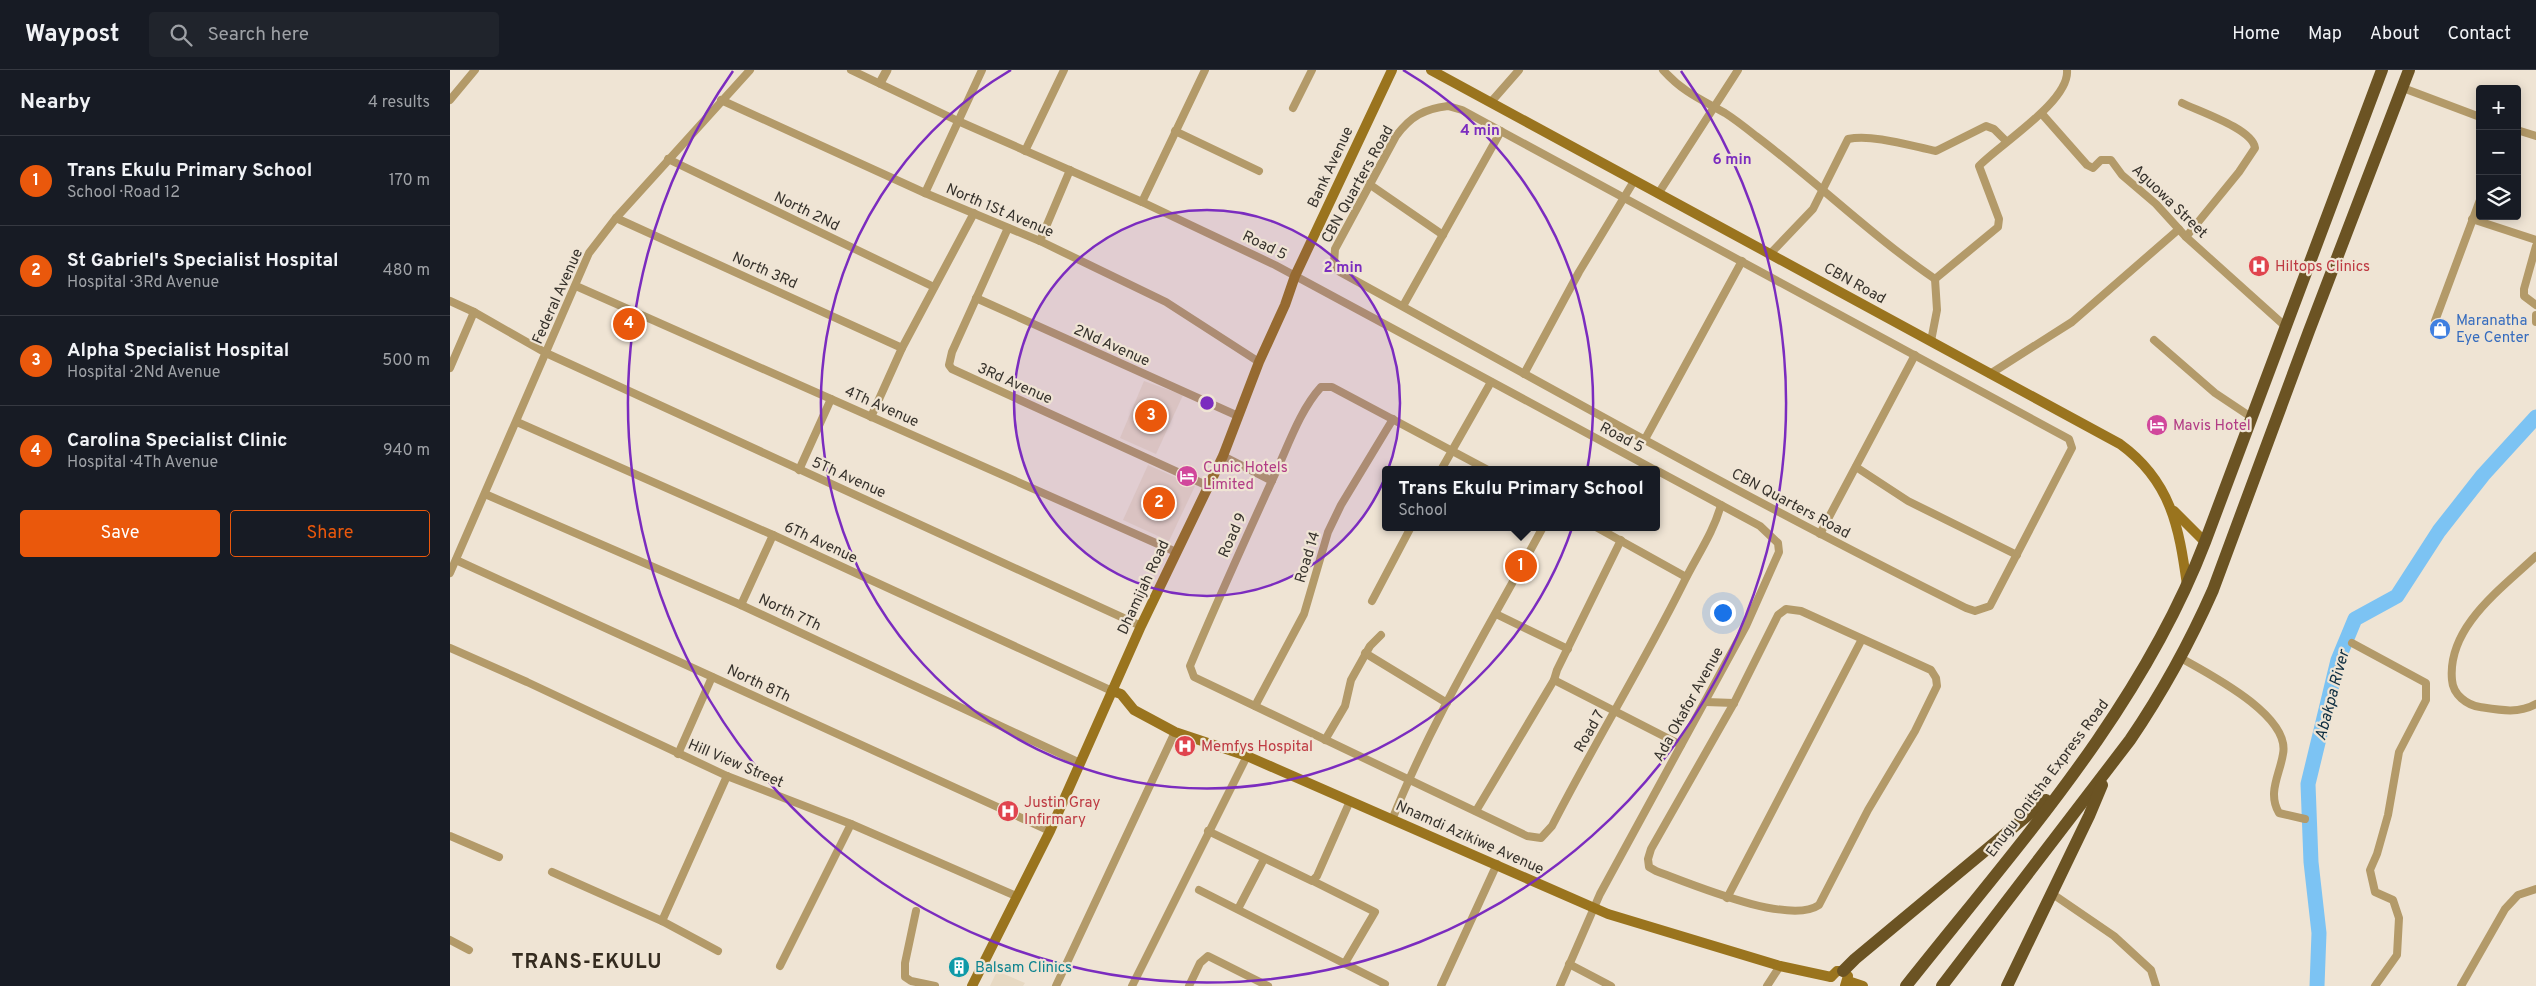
<!DOCTYPE html>
<meta charset="utf-8">
<style>
:root{--surface:#171b24;--page:#20242c;--text:#f1f3f6;--muted:#9ea1a6;--line:#363941;--accent:#ea580c}
body{margin:0;font-family:Overpass,sans-serif;background:var(--page);color:var(--text)}
.controls{position:absolute;right:15px;top:15px;display:grid;overflow:hidden;border-radius:5px;box-shadow:0 2px 12px #0003}
.controls button{width:45px;height:45px;display:grid;place-items:center;padding:0;border:0;border-bottom:1px solid var(--line);background:var(--surface);color:var(--text);font:25px sans-serif}
.you{position:absolute;left:1272px;top:542px;width:18px;height:18px;margin:-12px;border:4px solid #fff;border-radius:50%;background:#1a73e8;box-shadow:0 0 0 8px #1a73e833}
.badge{display:grid;place-items:center;width:32px;height:32px;border-radius:50%;background:var(--accent);color:#fff;font-size:16px;font-weight:700}
.pin{position:absolute;translate:-50% -50%;border:2px solid #fff;box-shadow:0 1px 5px #0006}
.popup{position:absolute;left:932px;top:396px;width:278px;height:65px;box-sizing:border-box;display:grid;place-content:center;border-radius:5px;background:var(--surface);filter:drop-shadow(0 1px 4px #0005);font-size:16px;white-space:nowrap;color:var(--muted)}
.popup b{font-size:19px;color:var(--text)}
.popup::after{content:'';position:absolute;left:50%;top:100%;margin-left:-10px;border:10px solid transparent;border-top-color:var(--surface)}
.list{margin:0;padding:0;list-style:none}
h2{display:flex;justify-content:space-between;align-items:center;height:65px;margin:0;padding:0 20px;font-size:21px}
h2 small{font-size:16px;font-weight:400;color:var(--muted)}
.list li{display:grid;grid-template-columns:32px 1fr auto;gap:15px;align-items:center;box-sizing:border-box;height:90px;padding:0 20px;border-top:1px solid var(--line)}
.list b{display:block;font-size:19px;white-space:nowrap}
.list p{margin:0;font-size:16px;white-space:nowrap;color:var(--muted)}
.list em{font-size:16px;font-style:normal;color:var(--muted)}
.actions{display:flex;gap:10px;padding:15px 20px}
.actions a{flex:1;padding:11px 0;border:1px solid var(--accent);border-radius:5px;text-align:center;font-size:18px;color:var(--accent)}
.actions .main{background:var(--accent);color:#fff}
.icon{flex:none;width:28px;height:28px;fill:none;stroke:currentColor;stroke-width:2;stroke-linecap:round;stroke-linejoin:round}
.map{position:relative;flex:none;width:2086px;height:916px;overflow:hidden}
header{display:flex;align-items:center;gap:30px;box-sizing:border-box;height:70px;padding:0 25px;background:var(--surface);border-bottom:1px solid var(--line)}
header strong{font-size:24px}
nav{display:flex;gap:28px;margin-inline-start:auto;font-size:18px}
.search{width:350px;height:45px;background:var(--page);display:flex;align-items:center;gap:12px;box-sizing:border-box;padding:0 18px;border-radius:5px;color:var(--muted);font-size:19px}
main{display:flex}
aside{flex:1;background:var(--surface)}
.map>svg:first-child{display:block}
.built{fill:#e7d9c3}
.lines{fill:none;stroke-linecap:round;stroke-linejoin:round}
.river{stroke:#7cc3f3;stroke-width:15}
.minor{stroke:#b39a69;stroke-width:8}
.tertiary{stroke:#b39a69;stroke-width:9}
.secondary{stroke:#9a741e;stroke-width:10}
.trunk{stroke:#6b5323;stroke-width:12}
.ring{fill:none;stroke:#7b2cbf;stroke-width:2.5}
.labels{text-anchor:middle;stroke-width:4.5;stroke-linejoin:round;paint-order:stroke}
.street-label{font-size:15px;fill:#36322c;stroke:#efe4d4}
.health-label{font-size:15px;fill:#be3a42;stroke:#efe4d4;text-anchor:start}
.shop-label{font-size:15px;fill:#366cbe;stroke:#efe4d4;text-anchor:start}
.hotel-label{font-size:15px;fill:#b23c85;stroke:#efe4d4;text-anchor:start}
.culture-label{font-size:15px;fill:#0d838f;stroke:#efe4d4;text-anchor:start}
.water-label{font-size:16px;font-style:italic;fill:#0d2d41;stroke:#efe4d4}
.district-label{font-size:20px;font-weight:bold;letter-spacing:1px;fill:#342b1f;stroke:#efe4d4}
.centre{fill:#7b2cbf;stroke:#efe4d4;stroke-width:2.5}
.ring-label{font-size:15px;text-anchor:middle;font-weight:bold;fill:#7b2cbf;stroke:#efe4d4;stroke-width:4.5;stroke-linejoin:round;paint-order:stroke}
</style>
<header>
<strong>Waypost</strong>
<div class="search"><svg class="icon" aria-label="search" viewBox="0 0 24 24"><circle cx="10" cy="10" r="6"/><path d="M15 15l6 6"/></svg>Search here</div>
<nav><a>Home</a><a>Map</a><a>About</a><a>Contact</a></nav>
</header>
<main>
<aside>
<h2>Nearby<small>4 results</small></h2>
<ul class="list">
<li><span class="badge">1</span><div><b>Trans Ekulu Primary School</b><p>School · Road 12</p></div><em>170 m</em></li>
<li><span class="badge">2</span><div><b>St Gabriel's Specialist Hospital</b><p>Hospital · 3Rd Avenue</p></div><em>480 m</em></li>
<li><span class="badge">3</span><div><b>Alpha Specialist Hospital</b><p>Hospital · 2Nd Avenue</p></div><em>500 m</em></li>
<li><span class="badge">4</span><div><b>Carolina Specialist Clinic</b><p>Hospital · 4Th Avenue</p></div><em>940 m</em></li>
</ul>
<div class="actions"><a class="main">Save</a><a>Share</a></div>
</aside>
<div class="map">
<svg width="2086" height="916" viewBox="0 0 2086 916">
<rect width="100%" height="100%" fill="#efe4d4"/>
<!-- built -->
<g class="built">
<polygon points="694,311 733,325 706,384 670,368"/>
<polygon points="698,395 745,416 719,471 673,450"/>
<polygon points="547,901 575,913 573,916 540,916"/>
</g>
<g class="lines">
<!-- river -->
<polyline class="river" points="1867,916 1869,863 1861,792 1858,714 1888,590 1905,549 1947,526 1989,461 2033,405 2086,347"/>
<!-- minor -->
<g class="minor">
<polyline points="401,0 508,51 692,132 825,195 1205,400"/>
<path d="M1213,0c20,22 37,29 62,43 11,7 21,15 31,23 61,46 116,100 179,143"/>
<polyline points="1953,18 2030,47"/>
<polyline points="0,30 25,0"/>
<polyline points="271,30 475,123 590,171 716,232 809,292"/>
<polyline points="1041,32 1069,0"/>
<path d="M1732,33c16,8 71,26 73,45l-16,24 -53,65"/>
<path d="M998,36l14,4 607,329 3,9 -82,158 -15,5 -9,-3c-212,-105 -419,-222 -626,-336l-6,-8 1,-15 61,-113c15,-20 28,-27 52,-30z"/>
<polyline points="843,38 862,0"/>
<polyline points="1592,44 1637,95 1643,98 1651,90 1661,90 1672,105 1706,134 1736,167 1835,256"/>
<polyline points="2067,60 2086,66"/>
<polyline points="725,61 809,101"/>
<polyline points="575,81 614,0"/>
<polyline points="218,89 484,217"/>
<polyline points="919,114 993,165"/>
<polyline points="475,123 532,0"/>
<polyline points="1208,124 1288,0"/>
<polyline points="692,132 755,0"/>
<polyline points="166,148 452,278"/>
<polyline points="2022,149 2086,170"/>
<polyline points="558,158 502,282 499,295 502,299 758,416"/>
<polyline points="590,171 620,100"/>
<polyline points="2086,176 2074,219 2074,226 2086,235"/>
<path d="M1319,185l44,-46 35,-70c25,-5 63,7 88,12l50,-25 8,3 12,12"/>
<path d="M1485,209l63,-52 1,-8 -20,-53c21,-22 91,-65 88,-96"/>
<polyline points="126,216 726,482"/>
<polyline points="526,228 788,346"/>
<polyline points="0,231 24,242 96,283 691,556"/>
<polyline points="953,236 1051,61"/>
<polyline points="2086,245 2086,252"/>
<polyline points="1985,251 2030,130"/>
<polyline points="1704,270 1765,323 1801,347"/>
<polyline points="1481,271 1487,240 1485,209"/>
<polyline points="0,298 24,242"/>
<polyline points="1074,304 1129,202 1184,111"/>
<polyline points="1540,304 1622,252 1729,159"/>
<polyline points="421,347 452,278 524,143"/>
<polyline points="67,352 323,465 662,621"/>
<polyline points="1194,371 1292,191"/>
<polyline points="773,386 822,411"/>
<polyline points="1406,397 1458,431 1567,485"/>
<polyline points="349,400 381,329"/>
<polyline points="991,400 1041,312"/>
<path d="M1038,400l-156,-83h-11c-21,23 -33,59 -46,87 -29,64 -58,127 -85,192l4,11 333,159 14,2 11,-12c42,-82 90,-160 131,-242 13,-27 30,-50 38,-79"/>
<polyline points="35,424 291,535 630,693"/>
<polyline points="1146,457 1236,507"/>
<polyline points="1370,464 1465,285"/>
<path d="M2086,486c-35,33 -89,71 -84,124 1,15 15,25 28,27 19,3 39,7 56,-3"/>
<polyline points="6,490 600,761"/>
<polyline points="0,503 139,183 166,148 300,0"/>
<polyline points="922,531 961,457"/>
<polyline points="291,535 323,465"/>
<path d="M1336,539l15,2 130,59 5,8 1,8 -22,45 -47,79 -49,95c-30,21 -130,-22 -163,-34l-7,-4 -1,-8 3,-10 83,-146 44,-88z"/>
<polyline points="1046,544 1118,579"/>
<polyline points="1902,573 1976,613 1976,630 1949,682 1938,745 1927,784 1920,800 1925,822 1943,830 1949,848 1947,885 1925,916"/>
<polyline points="0,578 77,612 277,706 401,754 566,826"/>
<polyline points="915,583 997,633"/>
<path d="M1729,587c28,16 112,58 104,97 -3,20 -16,39 -4,59l26,6"/>
<polyline points="1104,610 1231,675"/>
<polyline points="1256,632 1284,633"/>
<polyline points="805,636 854,544 878,462 891,435 943,349"/>
<polyline points="875,670 895,636 901,610 920,576 931,565"/>
<polyline points="228,684 262,607"/>
<polyline points="1026,741 1104,610 1107,600 1171,470"/>
<path d="M942,750c40,-101 100,-198 151,-293"/>
<polyline points="758,761 862,811 867,806 900,731"/>
<polyline points="0,766 49,787"/>
<polyline points="102,802 212,851 268,881"/>
<polyline points="863,811 925,842 895,893"/>
<polyline points="749,820 935,914"/>
<polyline points="1607,827 1664,866 1701,900 1706,916"/>
<polyline points="1277,828 1412,569"/>
<polyline points="788,839 814,789"/>
<polyline points="466,841 455,893 455,907 461,911 485,916"/>
<polyline points="212,851 277,706"/>
<polyline points="0,870 19,880"/>
<polyline points="1119,894 1161,916"/>
<polyline points="330,896 401,754"/>
<polyline points="606,916 725,662"/>
<polyline points="682,916 797,686"/>
<polyline points="739,916 750,893 758,886 818,916"/>
<polyline points="991,916 1047,794"/>
<polyline points="1110,916 1150,824 1296,556 1329,482 1328,473 1310,456 1206,400"/>
<polyline points="1317,916 1330,896"/>
<polyline points="2011,916 2055,839 2068,825 2086,819"/>
</g>
<!-- tertiary -->
<polyline class="tertiary" points="430,13 437,0"/>
<!-- secondary -->
<g class="secondary">
<path d="M981,0l689,374c51,37 59,83 67,141"/>
<polyline points="1724,441 1755,472"/>
<polyline points="662,621 671,624 684,640 725,662 797,686 1158,844 1330,896 1381,907"/>
<polyline points="1381,907 1387,901 1393,901 1398,906 1395,916"/>
<polyline points="1398,911 1413,916"/>
<polyline points="522,916 600,761 691,556 773,386 809,292 835,235 845,206 942,0"/>
</g>
<!-- trunk -->
<g class="trunk">
<polyline points="1393,901 1405,889 1596,730"/>
<path d="M1456,916c111,-140 234,-275 299,-444l177,-472"/>
<path d="M1492,916l188,-246c32,-47 60,-98 83,-150l96,-259 100,-261"/>
<polyline points="1557,916 1639,746 1652,715"/>
</g>
</g>
<!-- distance rings -->
<circle cx="757" cy="333" r="193" fill="#7b2cbf" fill-opacity=".12"/>
<g class="ring">
<circle cx="757" cy="333" r="193"/>
<path d="M953 0A386 386 0 1 1 561 0"/>
<path d="M1231 1A579 579 0 1 1 283 1"/>
</g>
<!-- icons -->
<defs>
<g id="hospital-disc" transform="scale(1.125)"><circle r="9.5" fill="#e0444e" stroke="#efe4d4"/><path d="M-5-5h3v3.5h4V-5h3V5h-3V1.5h-4V5h-3Z" fill="#fff"/></g>
<g id="shop-disc" transform="scale(1.125)"><circle r="9.5" fill="#3f7fe0" stroke="#efe4d4"/><path d="M-5-2.5h2.3a2.7 3.5 0 0 1 5.4 0H5L5.5 6h-11ZM-1.5-2.5h3a1.5 2.3 0 0 0-3 0Z" fill="#fff"/></g>
<g id="hotel-disc" transform="scale(1.125)"><circle r="9.5" fill="#d1479c" stroke="#efe4d4"/><path d="M-6-4.5h1.5V1H6V5H4.5V3h-9V5H-6ZM-4 0a1.8 1.8 0 1 1 3.6 0ZM.5 0V-2.5h3Q6-2.5 6 0Z" fill="#fff"/></g>
<g id="building-disc" transform="scale(1.125)"><circle r="9.5" fill="#0f9aa8" stroke="#efe4d4"/><path d="M-4-6H4V6H1V3H-1V6H-4ZM-2.5-4.3h1.7v1.8h-1.7ZM.8-4.3h1.7v1.8H.8ZM-2.5-1h1.7V.8h-1.7ZM.8-1h1.7V.8H.8Z" fill="#fff"/></g>
</defs>
<g fill-rule="evenodd">
<use href="#hospital-disc" x="1809" y="196"/>
<use href="#shop-disc" x="1990" y="259"/>
<use href="#hotel-disc" x="1707" y="355"/>
<use href="#hotel-disc" x="737" y="406"/>
<use href="#hospital-disc" x="735" y="676"/>
<use href="#hospital-disc" x="558" y="741"/>
<use href="#building-disc" x="509" y="897"/>
</g>
<g class="labels">
<!-- street labels -->
<g class="street-label">
<text transform="translate(880 97) rotate(-65)" y="5">Bank Avenue</text>
<text transform="translate(907 114) rotate(-61)" y="5">CBN Quarters Road</text>
<text transform="translate(1720 131) rotate(44)" y="5">Aguowa Street</text>
<text transform="translate(550 140) rotate(23)" y="5">North 1St Avenue</text>
<text transform="translate(357 141) rotate(26)" y="5">North 2Nd</text>
<text transform="translate(815 175) rotate(26)" y="5">Road 5</text>
<text transform="translate(315 200) rotate(24)" y="5">North 3Rd</text>
<text transform="translate(1405 213) rotate(29)" y="5">CBN Road</text>
<text transform="translate(107 226) rotate(-66)" y="5">Federal Avenue</text>
<text transform="translate(662 275) rotate(24)" y="5">2Nd Avenue</text>
<text transform="translate(565 313) rotate(24)" y="5">3Rd Avenue</text>
<text transform="translate(432 336) rotate(24)" y="5">4Th Avenue</text>
<text transform="translate(1172 367) rotate(28)" y="5">Road 5</text>
<text transform="translate(399 407) rotate(24)" y="5">5Th Avenue</text>
<text transform="translate(1341 433) rotate(28)" y="5">CBN Quarters Road</text>
<text transform="translate(782 465) rotate(-66)" y="5">Road 9</text>
<text transform="translate(371 472) rotate(25)" y="5">6Th Avenue</text>
<text transform="translate(857 487) rotate(-73)" y="5">Road 14</text>
<text transform="translate(693 517) rotate(-65)" y="5">Dhamijah Road</text>
<text transform="translate(340 542) rotate(25)" y="5">North 7Th</text>
<text transform="translate(309 613) rotate(25)" y="5">North 8Th</text>
<text transform="translate(1238 634) rotate(-61)" y="5">Ada Okafor Avenue</text>
<text transform="translate(1139 661) rotate(-60)" y="5">Road 7</text>
<text transform="translate(286 693) rotate(23)" y="5">Hill View Street</text>
<text transform="translate(1597 708) rotate(-53)" y="5">Enugu Onitsha Express Road</text>
<text transform="translate(1020 767) rotate(24)" y="5">Nnamdi Azikiwe Avenue</text>
</g>
<!-- health labels -->
<g class="health-label">
<text x="1825" y="201">Hiltops Clinics</text>
<text x="751" y="681">Memfys Hospital</text>
<text x="574" y="737">Justin Gray<tspan x="574" dy="17">Infirmary</tspan></text>
</g>
<!-- shop labels -->
<g class="shop-label">
<text x="2006" y="255">Maranatha<tspan x="2006" dy="17">Eye Center</tspan></text>
</g>
<!-- hotel labels -->
<g class="hotel-label">
<text x="1723" y="360">Mavis Hotel</text>
<text x="753" y="402">Cunic Hotels<tspan x="753" dy="17">Limited</tspan></text>
</g>
<!-- culture labels -->
<g class="culture-label">
<text x="525" y="902">Balsam Clinics</text>
</g>
<!-- water labels -->
<g class="water-label">
<text transform="translate(1881 625) rotate(-75)" y="6">Abakpa River</text>
</g>
<!-- district labels -->
<g class="district-label">
<text x="137" y="898">TRANS-EKULU</text>
</g>
</g>
<circle cx="757" cy="333" r="8" class="centre"/>
<g class="ring-label">
<text x="1030" y="65">4 min</text>
<text x="1282" y="94">6 min</text>
<text x="893" y="202">2 min</text>
</g>
</svg>
<div class="controls">
<button>+</button>
<button>−</button>
<button><svg class="icon" aria-label="layers" viewBox="0 0 24 24"><path d="M12 4l9 5-9 5-9-5zM3 14l9 5 9-5"/></svg></button>
</div>
<div class="you"></div>
<div class="pin badge" style="left:1071px;top:496px">1</div>
<div class="popup"><b>Trans Ekulu Primary School</b>School</div>
<div class="pin badge" style="left:709px;top:433px">2</div>
<div class="pin badge" style="left:701px;top:346px">3</div>
<div class="pin badge" style="left:179px;top:254px">4</div>
</div>
</main>
